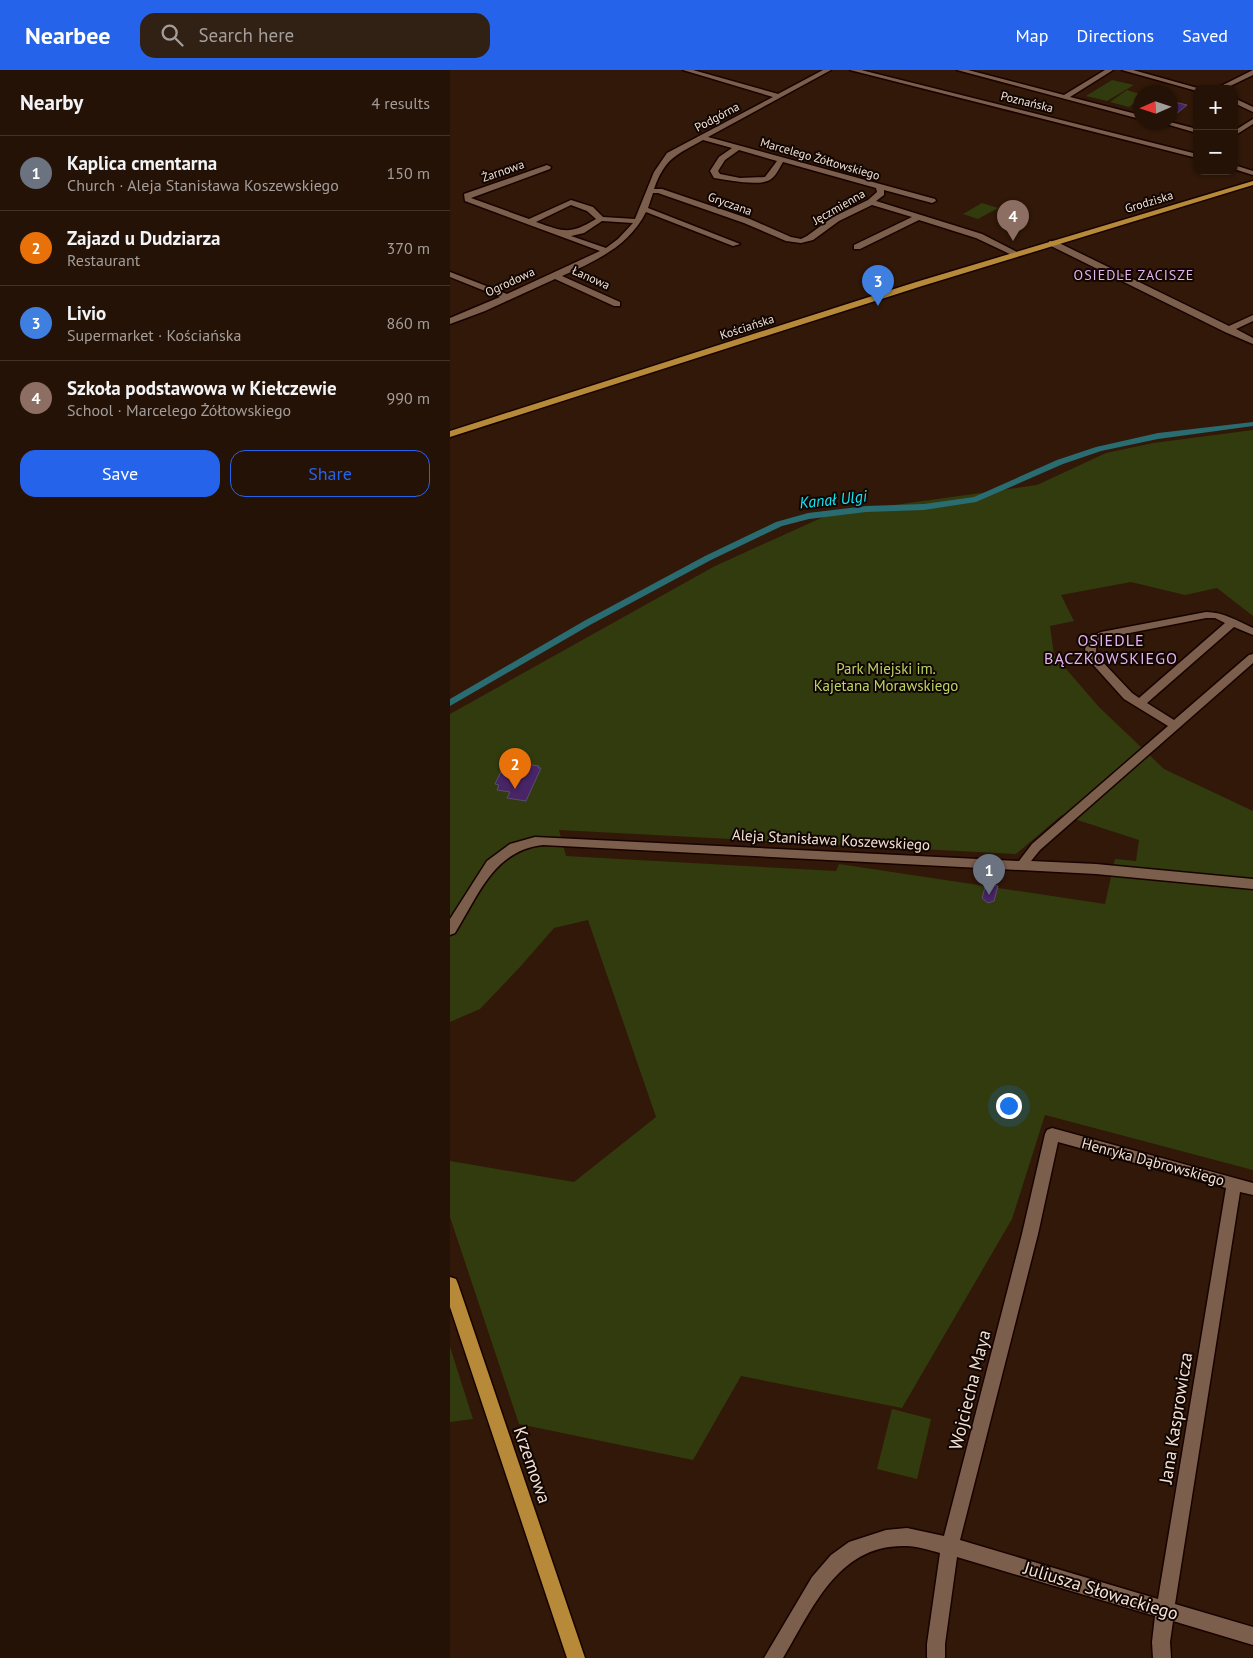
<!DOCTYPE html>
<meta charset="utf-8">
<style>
:root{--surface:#251206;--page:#312014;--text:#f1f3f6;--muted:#a39e9b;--line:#423228;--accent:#2563eb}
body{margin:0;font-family:"PT Sans",sans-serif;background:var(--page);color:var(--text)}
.controls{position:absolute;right:15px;top:15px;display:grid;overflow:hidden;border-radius:10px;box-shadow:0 1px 4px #0004}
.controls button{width:45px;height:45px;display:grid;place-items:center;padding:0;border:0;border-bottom:1px solid var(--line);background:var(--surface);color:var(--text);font:25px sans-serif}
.compass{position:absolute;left:683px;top:15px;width:45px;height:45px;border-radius:50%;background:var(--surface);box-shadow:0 1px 4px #0004;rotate:267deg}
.you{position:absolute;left:558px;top:1035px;width:18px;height:18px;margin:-12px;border:4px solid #fff;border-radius:50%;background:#1a73e8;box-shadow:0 0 0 8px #1a73e833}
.badge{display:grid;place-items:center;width:32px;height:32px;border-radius:50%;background:var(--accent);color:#fff;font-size:16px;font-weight:700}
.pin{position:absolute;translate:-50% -41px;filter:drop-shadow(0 1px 2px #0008)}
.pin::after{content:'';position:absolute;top:26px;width:18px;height:15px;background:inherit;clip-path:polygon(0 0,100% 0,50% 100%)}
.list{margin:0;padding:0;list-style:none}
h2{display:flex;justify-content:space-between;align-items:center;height:65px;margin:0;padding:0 20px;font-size:21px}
h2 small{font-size:16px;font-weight:400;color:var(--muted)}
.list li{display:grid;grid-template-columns:32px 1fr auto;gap:15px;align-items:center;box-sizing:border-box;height:75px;padding:0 20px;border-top:1px solid var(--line)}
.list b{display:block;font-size:19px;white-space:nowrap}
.list p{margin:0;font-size:16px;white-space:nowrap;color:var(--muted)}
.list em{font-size:16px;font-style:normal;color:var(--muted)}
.actions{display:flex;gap:10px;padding:15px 20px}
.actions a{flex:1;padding:11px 0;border:1px solid var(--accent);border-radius:15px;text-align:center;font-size:18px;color:var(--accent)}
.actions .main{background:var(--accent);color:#fff}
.icon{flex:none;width:28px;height:28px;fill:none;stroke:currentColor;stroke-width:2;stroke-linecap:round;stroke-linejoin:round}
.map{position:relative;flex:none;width:803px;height:1588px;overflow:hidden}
header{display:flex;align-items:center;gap:30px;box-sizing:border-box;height:70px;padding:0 25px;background:var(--accent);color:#fff}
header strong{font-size:24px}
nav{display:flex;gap:28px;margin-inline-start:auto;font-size:18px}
.search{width:350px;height:45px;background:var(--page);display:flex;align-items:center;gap:12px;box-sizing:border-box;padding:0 18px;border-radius:15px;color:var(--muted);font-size:19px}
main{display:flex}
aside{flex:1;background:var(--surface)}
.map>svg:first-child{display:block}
.green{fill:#323b0e;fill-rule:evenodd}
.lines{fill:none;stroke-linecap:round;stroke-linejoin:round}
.canal{fill:#296c72;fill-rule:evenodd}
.building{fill:#472566;stroke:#5b4e6b}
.minor-casing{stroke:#180300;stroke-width:3}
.major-casing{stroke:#180300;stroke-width:3}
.minor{fill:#7c5e4c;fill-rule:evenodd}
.major{fill:#b68a38;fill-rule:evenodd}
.labels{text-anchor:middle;stroke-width:4;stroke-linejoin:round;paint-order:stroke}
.far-street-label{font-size:12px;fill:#f3e1d6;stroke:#110602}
.far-neighbourhood-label{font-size:14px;letter-spacing:1px;fill:#e5b3f1;stroke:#110602}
.park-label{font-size:15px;fill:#bbd564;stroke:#110602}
.street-label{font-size:15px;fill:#f3e1d6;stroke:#110602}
.water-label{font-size:16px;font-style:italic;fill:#14e6f5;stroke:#110602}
.neighbourhood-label{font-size:16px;letter-spacing:1px;fill:#e5b3f1;stroke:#110602}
.near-street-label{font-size:18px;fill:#f3e1d6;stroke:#110602}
</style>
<header>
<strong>Nearbee</strong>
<div class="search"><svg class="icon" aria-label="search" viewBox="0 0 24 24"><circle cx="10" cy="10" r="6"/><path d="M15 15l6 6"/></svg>Search here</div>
<nav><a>Map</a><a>Directions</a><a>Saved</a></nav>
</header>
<main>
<aside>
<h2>Nearby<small>4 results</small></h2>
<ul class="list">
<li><span class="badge" style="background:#6b7280">1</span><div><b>Kaplica cmentarna</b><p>Church · Aleja Stanisława Koszewskiego</p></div><em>150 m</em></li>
<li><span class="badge" style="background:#e8710a">2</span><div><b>Zajazd u Dudziarza</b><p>Restaurant</p></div><em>370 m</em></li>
<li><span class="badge" style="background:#3f7fe0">3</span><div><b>Livio</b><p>Supermarket · Kościańska</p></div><em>860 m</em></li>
<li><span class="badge" style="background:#8d6e63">4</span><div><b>Szkoła podstawowa w Kiełczewie</b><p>School · Marcelego Żółtowskiego</p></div><em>990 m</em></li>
</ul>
<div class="actions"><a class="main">Save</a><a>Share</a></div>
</aside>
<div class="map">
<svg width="803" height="1588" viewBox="0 0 803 1588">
<rect width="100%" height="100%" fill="#311808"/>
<!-- green -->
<g class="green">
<polygon points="662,10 684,15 657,31 636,26"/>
<polygon points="677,20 690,24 690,29 679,37 660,32"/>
<polygon points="532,133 548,138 528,149 513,144"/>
<path d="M803,360v186l-36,-28 -32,7 -54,-13 -70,13 13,26 -24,5 4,29 45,52 65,62 89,42v359l-208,-55 -33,104 -110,189 -161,-32 -48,84 -174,-36 -69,-207v-56l124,21 82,-65 -68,-197 -34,8 -34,39 -40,42 -30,13v-308l265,-148 115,-52 207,-29 69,-32 47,-10zM612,745l77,25 -3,21 -21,-2 -10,45 -266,-40 -3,7 -270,-15 -7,-26 457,24z"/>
<polygon points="0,1277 23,1349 0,1352"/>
<polygon points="442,1339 481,1349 467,1409 427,1399"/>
</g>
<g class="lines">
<!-- canal -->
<polygon class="canal" points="803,352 803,356 708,369 651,381 613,394 526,432 474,440 416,442 359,449 332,456 261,490 140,555 0,636 0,629 134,551 255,486 326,452 358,443 416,436 474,434 524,427 607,390 646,377 708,363"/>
</g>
<!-- building -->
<g class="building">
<polygon points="720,31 737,35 720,49"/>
<polygon points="56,691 89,696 88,698 91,698 76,731 57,728 60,722 47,720 49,715 45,714"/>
<polygon points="536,814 548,816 544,831 538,833 532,828"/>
</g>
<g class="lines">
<!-- minor casing -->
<g class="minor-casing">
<g id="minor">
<path d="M233,0h10l85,24 45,-24h8l-123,67 227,62 1,2 -4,2 -48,-13v5l-8,6 106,33 39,20 -7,2 -38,-18 -57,-18 -59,29h-6v-4l58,-28 -40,-12 -33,16 -26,19 -12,3 -15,-2 -42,-18 -86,-30h-5l-5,15 92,36 -7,2 -87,-34c-17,34 -50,49 -84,64l58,26v4h-6l-59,-27 -70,32 -35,13v-6l50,-21 -50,-20v-5l57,22 93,-43 -135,-50 -1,-7 83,-29 4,2 -1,2 -79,29 58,21 42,-19 22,7 10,10 32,2 19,-47 13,-19 106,-56zM253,70l29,8 -13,9 -9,14 4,7c13,2 47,9 57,1 5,-3 9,-12 12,-17l93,26 1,4 -9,8 -35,17 -26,19 -6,3 -10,-2 -41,-18 -88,-30h-8c11,-31 22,-34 49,-49zM289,80l38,11 -12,16 -25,1 -20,-4 -2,-3 7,-11zM121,135l16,6 9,8c-27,16 -31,13 -60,3zM152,151l31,2 -15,16 -12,9 -35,-12 13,-3z"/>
<polygon points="400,0 411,0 747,84 747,88"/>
<polygon points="507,0 518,0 614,25 655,0 663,0 620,27 690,45 690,49"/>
<polygon points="672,0 683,0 751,19 747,19 747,21"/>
<polygon points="803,0 803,5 774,19 765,19"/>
<polygon points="784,28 803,37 803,42 784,33"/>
<polygon points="803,49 803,54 784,66 784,61"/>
<polygon points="709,52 720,52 747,59 747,63"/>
<polygon points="784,95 803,101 803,105 784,99"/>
<polygon points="599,171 605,171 779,256 803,245 803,251 786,259 803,268 803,274 775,262 599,175"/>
<path d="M756,542c18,0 31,9 47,16v7l-19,-8 -87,76 27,17 75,-65 4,-1v9l-213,187 -9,11 65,3 157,15v10l-157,-15 -553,-29c-49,5 -65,51 -88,88l-5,2v-16l37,-58 23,-17 25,-7 484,24 13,-17 136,-118 -44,-27 -36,-40 -3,-10 5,-12 11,-5zM756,548h9l10,5 -86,75 -7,-5 -35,-37c-2,-9 -1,-14 7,-18z"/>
<path d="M602,1058l201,55v12l-13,-3 -65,412 78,23v18l-80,-24 -3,21 1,16h-18l-1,-16 3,-26 -198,-59 -12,87v14h-18v-14l13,-91c-11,-3 -23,-7 -34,-7 -68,-2 -93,62 -123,112h-19l48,-81 19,-22 18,-13 37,-12 21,-2 37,8 78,-302 23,-100 2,-4zM608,1072l168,46 -68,411 -198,-59 78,-306z"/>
</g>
</g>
<!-- major casing -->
<g class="major-casing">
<g id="major">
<polygon points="803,111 803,115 472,216 0,367 0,361 466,212"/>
<polygon points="0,1207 6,1209 8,1214 135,1588 117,1588 0,1237"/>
</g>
</g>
<!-- minor -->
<use href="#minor" class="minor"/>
<!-- major -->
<use href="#major" class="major"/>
</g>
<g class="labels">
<!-- far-street labels -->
<g class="far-street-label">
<text transform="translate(577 32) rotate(14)" y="4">Poznańska</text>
<text transform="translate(267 47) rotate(-28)" y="4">Podgórna</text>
<text transform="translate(370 89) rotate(16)" y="4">Marcelego Żółtowskiego</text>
<text transform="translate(53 101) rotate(-19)" y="4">Żarnowa</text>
<text transform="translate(699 132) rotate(-17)" y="4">Grodziska</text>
<text transform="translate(280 134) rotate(20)" y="4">Gryczana</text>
<text transform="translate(389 137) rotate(-30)" y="4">Jęczmienna</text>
<text transform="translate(141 208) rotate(24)" y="4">Łanowa</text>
<text transform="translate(60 212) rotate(-25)" y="4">Ogrodowa</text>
<text transform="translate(297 257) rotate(-18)" y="4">Kościańska</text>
</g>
<!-- far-neighbourhood labels -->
<g class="far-neighbourhood-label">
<text x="684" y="210">OSIEDLE ZACISZE</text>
</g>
<!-- park labels -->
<g class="park-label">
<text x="436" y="604">Park Miejski im.<tspan x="436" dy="17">Kajetana Morawskiego</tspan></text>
</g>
<!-- street labels -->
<g class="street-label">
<text transform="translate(381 770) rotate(3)" y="5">Aleja Stanisława Koszewskiego</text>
<text transform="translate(703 1092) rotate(15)" y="5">Henryka Dąbrowskiego</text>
</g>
<!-- water labels -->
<g class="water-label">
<text transform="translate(383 429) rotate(-6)" y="6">Kanał Ulgi</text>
</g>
<!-- neighbourhood labels -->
<g class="neighbourhood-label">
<text x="661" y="576">OSIEDLE<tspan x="661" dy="18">BĄCZKOWSKIEGO</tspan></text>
</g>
<!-- near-street labels -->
<g class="near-street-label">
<text transform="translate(520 1320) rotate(-76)" y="6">Wojciecha Maya</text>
<text transform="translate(726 1348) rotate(-81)" y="6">Jana Kasprowicza</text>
<text transform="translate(82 1395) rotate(71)" y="6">Krzemowa</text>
<text transform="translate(651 1521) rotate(17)" y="6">Juliusza Słowackiego</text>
</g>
</g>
</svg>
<div class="controls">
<button>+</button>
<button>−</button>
</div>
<svg class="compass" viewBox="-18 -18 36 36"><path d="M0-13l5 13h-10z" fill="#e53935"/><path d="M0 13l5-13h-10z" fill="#a39e9b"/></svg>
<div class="you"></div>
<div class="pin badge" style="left:539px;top:825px;background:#6b7280">1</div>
<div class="pin badge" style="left:65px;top:719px;background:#e8710a">2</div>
<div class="pin badge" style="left:428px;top:236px;background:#3f7fe0">3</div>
<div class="pin badge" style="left:563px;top:171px;background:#8d6e63">4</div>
</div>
</main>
